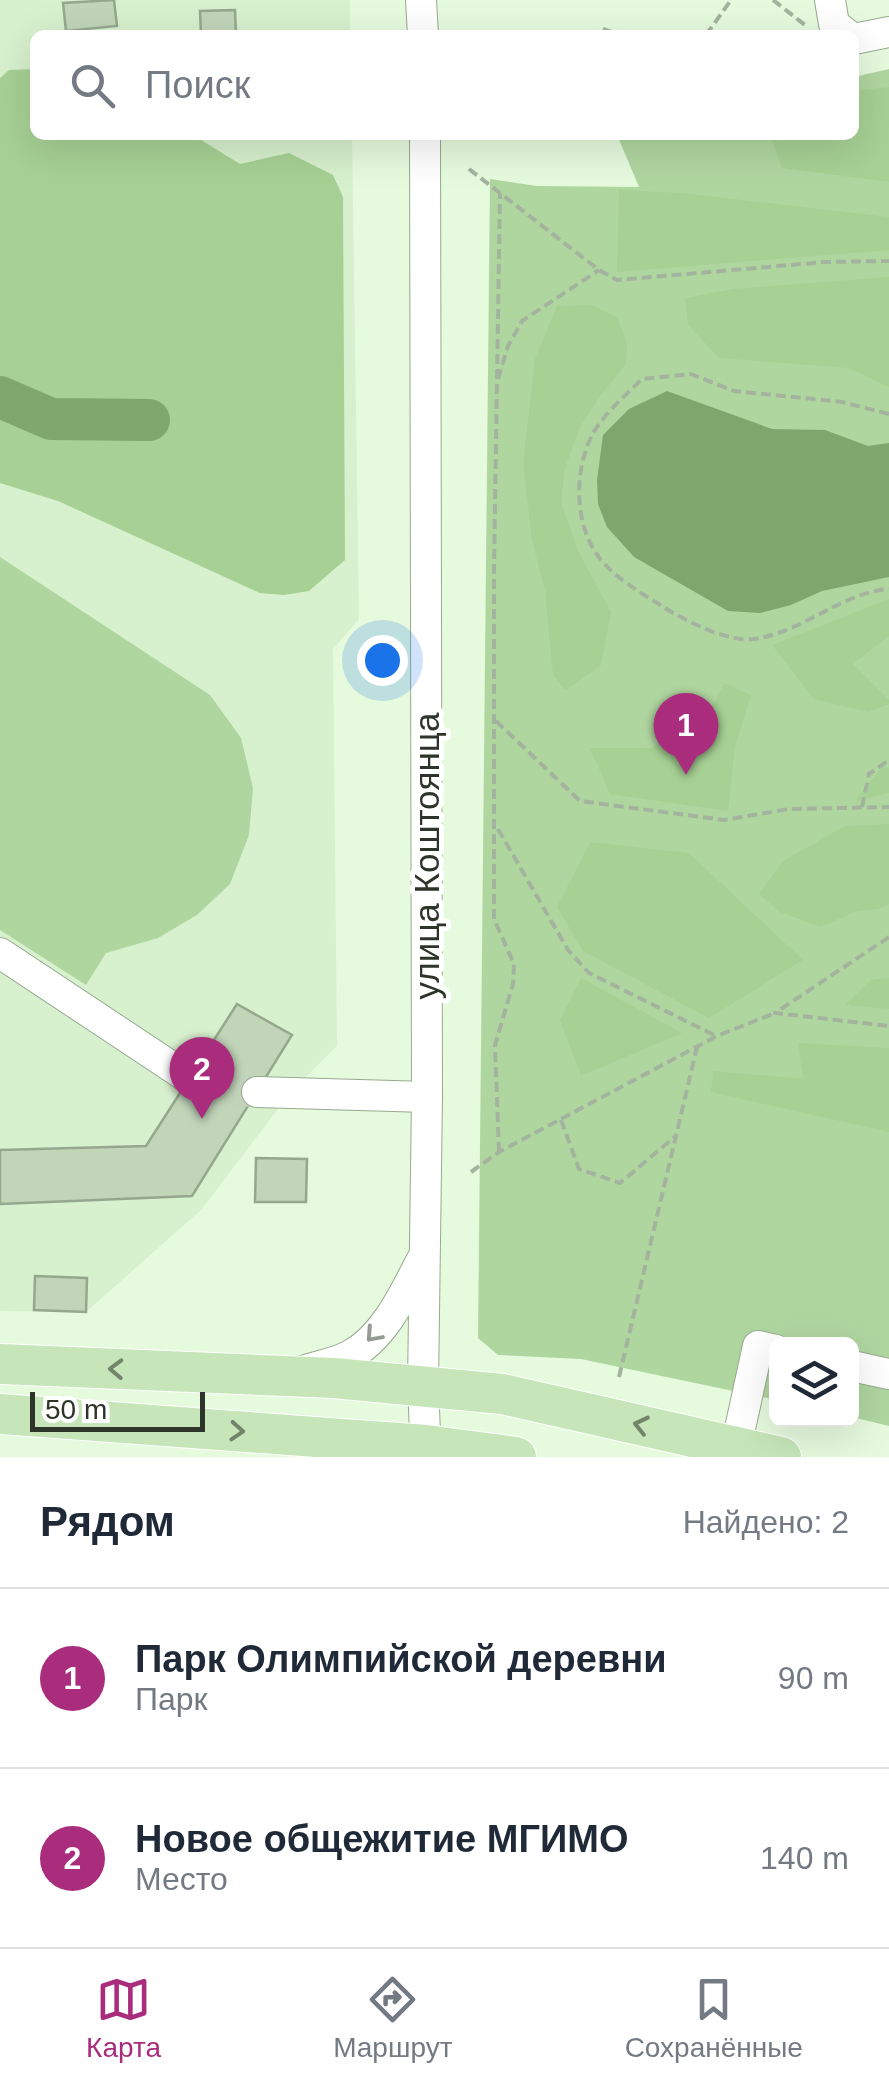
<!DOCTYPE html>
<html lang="ru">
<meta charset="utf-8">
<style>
:root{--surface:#fff;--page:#f2f2f3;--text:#1f2937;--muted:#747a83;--line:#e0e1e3;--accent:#aa2c7c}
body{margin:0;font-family:Arial,sans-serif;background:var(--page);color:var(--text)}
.controls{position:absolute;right:30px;bottom:30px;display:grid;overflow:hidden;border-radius:15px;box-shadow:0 10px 40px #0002}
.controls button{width:90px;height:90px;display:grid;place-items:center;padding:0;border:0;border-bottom:2px solid var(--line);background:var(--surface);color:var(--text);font:50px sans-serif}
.scale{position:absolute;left:30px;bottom:25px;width:175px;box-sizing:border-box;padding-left:10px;border:5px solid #2d352a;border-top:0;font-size:28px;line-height:35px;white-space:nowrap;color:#2d352a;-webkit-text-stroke:8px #fff;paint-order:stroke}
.you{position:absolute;left:382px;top:660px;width:35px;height:35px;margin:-25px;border:8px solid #fff;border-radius:50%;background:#1a73e8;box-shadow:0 0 0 15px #1a73e833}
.badge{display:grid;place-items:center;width:65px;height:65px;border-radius:50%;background:var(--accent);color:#fff;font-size:32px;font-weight:700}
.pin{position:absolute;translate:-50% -82px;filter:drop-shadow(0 2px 5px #0008)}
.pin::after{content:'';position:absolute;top:52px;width:35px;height:30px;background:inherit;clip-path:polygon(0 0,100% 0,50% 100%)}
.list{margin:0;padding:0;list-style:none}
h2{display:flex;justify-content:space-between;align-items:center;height:130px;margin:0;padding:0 40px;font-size:42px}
h2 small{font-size:32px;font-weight:400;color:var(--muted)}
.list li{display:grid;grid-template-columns:65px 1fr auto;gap:30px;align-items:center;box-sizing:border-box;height:180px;padding:0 40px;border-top:2px solid var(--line)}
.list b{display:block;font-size:38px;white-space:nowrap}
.list p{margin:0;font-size:32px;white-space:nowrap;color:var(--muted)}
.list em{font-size:32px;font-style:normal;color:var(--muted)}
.icon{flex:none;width:55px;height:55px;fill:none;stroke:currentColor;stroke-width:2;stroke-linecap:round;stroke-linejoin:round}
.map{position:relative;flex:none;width:889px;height:1457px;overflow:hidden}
.search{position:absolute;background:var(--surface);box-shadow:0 10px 40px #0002;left:30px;right:30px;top:30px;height:110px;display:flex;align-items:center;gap:25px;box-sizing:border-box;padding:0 35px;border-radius:15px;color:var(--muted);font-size:38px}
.sheet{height:490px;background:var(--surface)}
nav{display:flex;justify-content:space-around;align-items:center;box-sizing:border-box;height:140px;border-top:2px solid var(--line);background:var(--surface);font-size:28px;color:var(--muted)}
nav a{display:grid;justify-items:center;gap:5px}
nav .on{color:var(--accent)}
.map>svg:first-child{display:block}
.built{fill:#d7f0cd}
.green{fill:#b0d6a0}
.forest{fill:#a6d094}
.water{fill:#7ea66d}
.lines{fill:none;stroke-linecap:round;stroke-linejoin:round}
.river{stroke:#7ea66d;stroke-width:42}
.building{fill:#c1d5b9;stroke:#95a88e;stroke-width:2.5}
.minor-tunnel{stroke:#c1d3ba;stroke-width:30;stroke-dasharray:30 15;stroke-linecap:butt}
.minor-casing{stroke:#97aa8f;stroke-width:32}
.major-casing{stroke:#fff;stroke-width:42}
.path{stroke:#a4b39e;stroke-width:4;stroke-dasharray:10 5;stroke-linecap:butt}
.minor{stroke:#fff;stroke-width:30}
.major{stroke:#c6e6b9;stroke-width:40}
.oneway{stroke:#969a94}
.oneway2{stroke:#72856a}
.labels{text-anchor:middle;stroke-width:10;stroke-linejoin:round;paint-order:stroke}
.street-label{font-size:35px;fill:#2d352a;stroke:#fff}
</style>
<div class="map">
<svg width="889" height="1457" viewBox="0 0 889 1457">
<rect width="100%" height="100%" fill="#e6fade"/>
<!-- built -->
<polygon class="built" points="0,0 350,0 350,35 35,35 35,135 352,135 359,619 333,649 337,1046 290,1093 202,1209 86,1312 0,1311"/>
<!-- green -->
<g class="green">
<polygon points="889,69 889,1426 852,1417 852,1344 776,1344 776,1400 581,1359 498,1355 478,1338 490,179 537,186 639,187 617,135 854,135 854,77"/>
<polygon points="0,557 210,695 241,738 253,788 249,835 230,884 197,915 158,938 106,953 86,985 0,930"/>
</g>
<!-- forest -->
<g class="forest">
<polygon points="35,69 35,135 193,135 240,164 289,153 333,175 343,197 345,560 309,591 284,595 260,593 58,501 0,483 0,78 9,70"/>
<polygon points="889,87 889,182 782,168 770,135 854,135 854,91"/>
<polygon points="619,190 682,193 889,217 889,250 617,272"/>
<polygon points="889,277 889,387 848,368 719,358 688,325 685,298 733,289"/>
<polygon points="591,305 617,317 627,344 626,364 600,396 579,429 565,468 561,502 578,551 611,612 601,665 566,690 553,675 545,591 532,540 523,463 535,359 557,306"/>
<polygon points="889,599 889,636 853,664 889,700 889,704 868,712 814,699 772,645"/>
<polygon points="725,683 751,695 735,747 728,811 610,794 590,748 651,748 702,724"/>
<polygon points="882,767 889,768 889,793 855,801"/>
<polygon points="889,824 889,904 878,909 854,912 821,927 780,912 759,894 783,861 845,826"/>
<polygon points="590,842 689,853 803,960 709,1018 583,951 557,907"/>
<polygon points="581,978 682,1033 581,1076 560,1020"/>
<polygon points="889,978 889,1009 845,1005 871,980"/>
<polygon points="798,1043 889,1048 889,1132 711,1092 713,1071 803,1079"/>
</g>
<!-- water -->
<polygon class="water" points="667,391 772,429 825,430 868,446 889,443 889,577 822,591 791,605 760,613 728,611 634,557 607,527 598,504 597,480 603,435 629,409"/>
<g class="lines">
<!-- river -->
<polyline class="river" points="0,397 51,419 149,420"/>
</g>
<!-- building -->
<g class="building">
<polygon points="114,0 117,26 66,31 63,3"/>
<polygon points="235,10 236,35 201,35 200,11"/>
<polygon points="237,1004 292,1035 192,1196 0,1204 0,1150 146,1146"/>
<polygon points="256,1158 307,1159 306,1202 255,1202"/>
<polygon points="35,1276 87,1278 86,1312 34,1310"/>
</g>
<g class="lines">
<!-- minor-tunnel -->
<polyline class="minor-tunnel" points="190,1079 208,1090 257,1092"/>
<!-- minor casing -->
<g class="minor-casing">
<g id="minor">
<polyline points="421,0 423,35"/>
<polyline points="830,0 834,24 848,35"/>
<polyline points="854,39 889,32"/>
<polyline points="425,135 427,1097 423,1385 426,1457"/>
<polyline points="0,953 190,1079"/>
<polyline points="257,1092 427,1097"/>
<polyline points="852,1366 889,1374"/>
<path d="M303,1371c15,-5 32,-8 46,-15 35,-18 55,-62 72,-95"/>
<polyline points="736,1447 758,1346 776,1350"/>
</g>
</g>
<!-- major casing -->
<g class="major-casing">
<g id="major">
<polyline points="0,1364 334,1378 502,1394 781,1457"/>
<polyline points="0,1414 426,1445 516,1457"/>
</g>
</g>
<!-- path -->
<g class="path">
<polyline points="773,0 805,25"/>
<polyline points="603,29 620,35"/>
<polyline points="706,35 731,0"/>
<polyline points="469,169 599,270 617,280 825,262 889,261"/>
<polyline points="498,379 508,346 522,321 599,270"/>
<path d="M889,414l-47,-12 -108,-11 -43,-17 -49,5c-16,16 -35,32 -47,51 -22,37 -22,96 6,130 16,19 40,33 61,46 21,14 67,37 92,33 50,-7 86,-46 135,-50"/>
<polyline points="496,721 580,801 724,820 789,809 889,807"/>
<polyline points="862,807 869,774 889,760"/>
<polyline points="498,829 568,950 589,973 714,1035"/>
<polyline points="889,937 775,1013 889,1026"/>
<polyline points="561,1120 579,1169 620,1183 677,1135"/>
<polyline points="499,1152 495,1045 513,984 514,964 494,919 494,569 500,194"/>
<polyline points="471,1172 499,1152 717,1036 775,1013"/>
<polyline points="619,1377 697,1047"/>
</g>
<!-- minor -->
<use href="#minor" class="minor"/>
<!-- major -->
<use href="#major" class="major"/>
</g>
<!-- one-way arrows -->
<defs><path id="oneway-chevron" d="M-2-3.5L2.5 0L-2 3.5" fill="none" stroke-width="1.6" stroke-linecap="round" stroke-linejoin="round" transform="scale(2.5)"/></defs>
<use class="oneway" href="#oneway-chevron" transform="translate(373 1335) rotate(132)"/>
<g class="oneway2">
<use href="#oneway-chevron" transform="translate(116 1369) rotate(-178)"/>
<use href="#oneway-chevron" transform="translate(641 1425) rotate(-167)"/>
<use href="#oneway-chevron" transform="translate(237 1431) rotate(4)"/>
</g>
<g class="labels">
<!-- street labels -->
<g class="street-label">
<text transform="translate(427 856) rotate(-90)" y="12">улица Коштоянца</text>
</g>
</g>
</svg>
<div class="controls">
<button><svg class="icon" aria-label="layers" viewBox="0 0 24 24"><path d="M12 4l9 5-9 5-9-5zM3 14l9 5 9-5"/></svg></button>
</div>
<div class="scale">50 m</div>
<div class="you"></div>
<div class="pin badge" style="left:686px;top:775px">1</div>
<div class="pin badge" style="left:202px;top:1119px">2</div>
<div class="search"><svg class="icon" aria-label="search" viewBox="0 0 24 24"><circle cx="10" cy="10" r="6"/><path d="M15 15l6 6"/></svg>Поиск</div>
</div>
<section class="sheet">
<h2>Рядом<small>Найдено: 2</small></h2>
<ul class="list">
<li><span class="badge">1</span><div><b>Парк Олимпийской деревни</b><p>Парк</p></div><em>90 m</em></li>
<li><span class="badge">2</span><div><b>Новое общежитие МГИМО</b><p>Место</p></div><em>140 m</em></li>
</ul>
</section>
<nav>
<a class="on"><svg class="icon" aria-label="map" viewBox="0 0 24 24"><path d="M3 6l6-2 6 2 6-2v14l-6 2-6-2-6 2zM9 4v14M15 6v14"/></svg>Карта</a>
<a><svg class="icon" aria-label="directions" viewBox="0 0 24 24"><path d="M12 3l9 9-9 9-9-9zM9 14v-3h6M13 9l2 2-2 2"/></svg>Маршрут</a>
<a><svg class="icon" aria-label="saved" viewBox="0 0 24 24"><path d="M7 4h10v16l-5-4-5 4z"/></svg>Сохранённые</a>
</nav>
